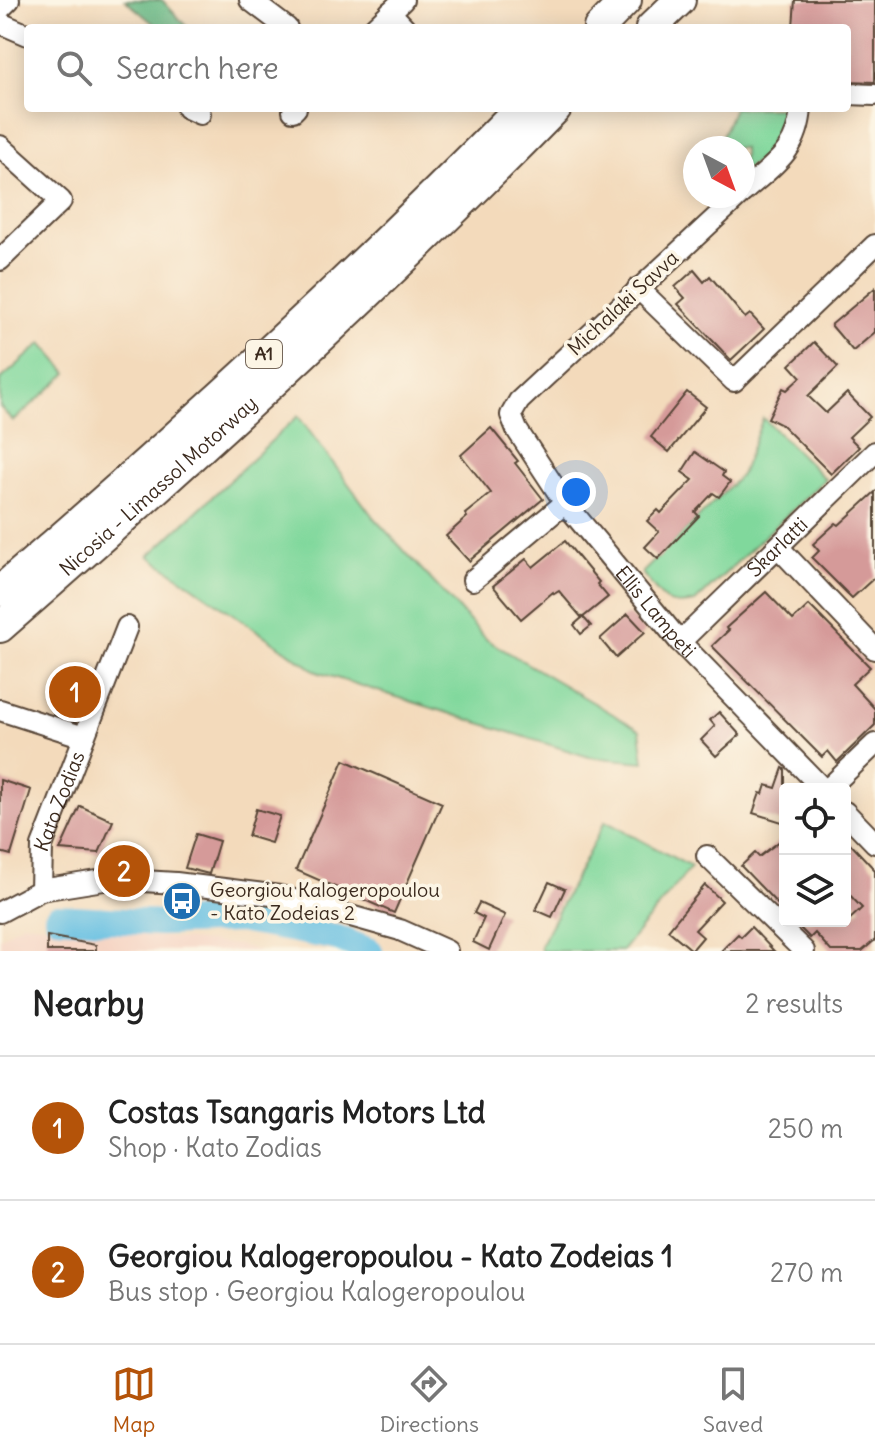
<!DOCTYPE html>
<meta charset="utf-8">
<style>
:root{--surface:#fff;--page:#f2f2f2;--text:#222;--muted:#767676;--line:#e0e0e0;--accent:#b45309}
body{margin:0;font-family:Delius,sans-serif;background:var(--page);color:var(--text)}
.controls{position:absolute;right:24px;bottom:24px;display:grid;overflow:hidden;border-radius:8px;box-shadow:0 4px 20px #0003}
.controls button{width:72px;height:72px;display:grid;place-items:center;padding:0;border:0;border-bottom:2px solid var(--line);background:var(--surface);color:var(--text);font:40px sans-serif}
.compass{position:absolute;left:683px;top:136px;width:72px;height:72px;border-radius:50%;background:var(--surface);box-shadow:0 4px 20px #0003;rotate:139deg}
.you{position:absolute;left:576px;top:492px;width:28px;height:28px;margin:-20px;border:6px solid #fff;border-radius:50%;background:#1a73e8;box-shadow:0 0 0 12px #1a73e833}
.badge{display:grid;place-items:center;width:52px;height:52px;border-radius:50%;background:var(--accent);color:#fff;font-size:26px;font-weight:700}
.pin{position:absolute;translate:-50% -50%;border:4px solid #fff;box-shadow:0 2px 8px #0006}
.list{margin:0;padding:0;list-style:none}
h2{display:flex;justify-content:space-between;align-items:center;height:104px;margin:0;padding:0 32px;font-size:34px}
h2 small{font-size:26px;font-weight:400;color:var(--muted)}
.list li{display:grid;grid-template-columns:52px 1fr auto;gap:24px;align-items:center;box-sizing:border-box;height:144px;padding:0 32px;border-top:2px solid var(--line)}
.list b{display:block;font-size:30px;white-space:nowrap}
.list p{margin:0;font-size:26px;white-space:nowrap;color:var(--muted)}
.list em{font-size:26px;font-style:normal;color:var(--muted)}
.icon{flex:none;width:44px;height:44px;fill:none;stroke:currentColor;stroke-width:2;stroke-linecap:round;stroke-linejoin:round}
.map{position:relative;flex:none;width:875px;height:951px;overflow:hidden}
.search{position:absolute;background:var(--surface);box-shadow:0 4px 20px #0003;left:24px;right:24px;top:24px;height:88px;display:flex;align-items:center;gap:20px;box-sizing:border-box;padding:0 28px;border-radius:8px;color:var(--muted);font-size:30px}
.sheet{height:392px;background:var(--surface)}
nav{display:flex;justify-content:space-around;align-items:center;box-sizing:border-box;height:112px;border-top:2px solid var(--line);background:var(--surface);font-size:22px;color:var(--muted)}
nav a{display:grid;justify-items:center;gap:4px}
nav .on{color:var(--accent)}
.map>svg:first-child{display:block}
.built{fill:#f5d3c2}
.green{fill:#80d89c;stroke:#5e815d;stroke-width:2}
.forest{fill:#68b884;stroke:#527151;stroke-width:2}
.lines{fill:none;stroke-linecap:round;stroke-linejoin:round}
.river{stroke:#65bfe2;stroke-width:26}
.building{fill:#d59a99}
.minor-casing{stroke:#574436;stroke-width:24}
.highway-casing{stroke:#574436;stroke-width:34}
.minor{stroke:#fff;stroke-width:20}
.highway{stroke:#fff;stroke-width:30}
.labels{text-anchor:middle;stroke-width:7;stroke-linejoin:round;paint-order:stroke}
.shield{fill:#fcf5e5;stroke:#75675a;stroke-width:2}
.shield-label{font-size:18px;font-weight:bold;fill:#3b2a1e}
.street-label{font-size:20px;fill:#3b2a1e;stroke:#fcf5e5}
.poi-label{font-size:20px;fill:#3b2a1e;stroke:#fcf5e5;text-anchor:start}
</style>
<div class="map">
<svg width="875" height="951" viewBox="0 0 875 951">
<rect width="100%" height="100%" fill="#fcf5e5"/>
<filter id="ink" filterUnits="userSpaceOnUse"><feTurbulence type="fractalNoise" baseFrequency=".0125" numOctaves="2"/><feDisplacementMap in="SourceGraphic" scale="16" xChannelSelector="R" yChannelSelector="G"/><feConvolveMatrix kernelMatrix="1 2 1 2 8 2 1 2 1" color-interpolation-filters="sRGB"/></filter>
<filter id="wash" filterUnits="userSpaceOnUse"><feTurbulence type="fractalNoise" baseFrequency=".006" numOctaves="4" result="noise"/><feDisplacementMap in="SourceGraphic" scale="32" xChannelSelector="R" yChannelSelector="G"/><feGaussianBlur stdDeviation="1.8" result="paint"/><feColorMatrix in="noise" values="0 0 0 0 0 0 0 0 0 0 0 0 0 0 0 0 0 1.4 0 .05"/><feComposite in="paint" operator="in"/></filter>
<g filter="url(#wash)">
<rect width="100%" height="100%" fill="#f3dabb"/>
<!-- built -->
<polygon class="built" points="23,923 238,945 261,951 0,951 0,938"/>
<!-- green -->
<g class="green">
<path d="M734,108h47c22,24 -22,50 -38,64v-24h-26z"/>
<polygon points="42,343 68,373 13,421 0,407 0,380"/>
<polygon points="298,416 374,518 487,640 640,730 644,762 589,757 317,672 149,556"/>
<path d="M763,418l62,61 -130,123c-32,7 -34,-7 -53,-29l99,-98z"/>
<polygon points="605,821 691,867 622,951 541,951 540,946"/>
</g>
<!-- forest -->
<polygon class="forest" points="125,0 162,0 188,28 159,28"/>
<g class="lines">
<!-- river -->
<polyline class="river" points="57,917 160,923 239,920 338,938 370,951"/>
</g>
<g id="blocks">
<!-- building -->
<g class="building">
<polygon points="795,0 875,0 875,82 847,81 847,28 793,27"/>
<polygon points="694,270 704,282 710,276 745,318 750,314 764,329 731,360 678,304 685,298 675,287"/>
<polygon points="875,288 875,332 853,351 831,325"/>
<polygon points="814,342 838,367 808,396 826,413 847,393 870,417 849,437 859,447 831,474 782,425 768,418 783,388 787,390 801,377 790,365"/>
<polygon points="687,392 706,407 669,452 651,437"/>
<polygon points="491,428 518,461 515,463 543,499 469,561 446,536 467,517 465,514 491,493 461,455"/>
<polygon points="695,452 724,472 722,476 730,482 719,497 713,493 695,512 699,516 658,559 645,547 659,532 647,521 658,510 661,513 693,480 682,472"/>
<polygon points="875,492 875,577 852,598 812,558 819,551 813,544 836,523 839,525"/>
<polygon points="565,541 599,582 597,584 608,597 582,618 559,591 554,594 553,592 521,619 493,586 526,559 533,567"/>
<polygon points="766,592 793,620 809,605 870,667 852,684 875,709 875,725 837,762 828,751 822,757 712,646 729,630 726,628"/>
<polygon points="628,614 645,632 616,658 600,639"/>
<polygon points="583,617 591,626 581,634 574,625"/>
<polygon points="719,712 740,735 716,756 701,740 715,726 710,720"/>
<polygon points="344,760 442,803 394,913 296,870"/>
<polygon points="783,768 785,769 785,823 753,813 760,793 763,794 766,785 776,788"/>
<polygon points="0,780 31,790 11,855 0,852"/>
<polygon points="80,806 113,821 99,853 60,850"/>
<polygon points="256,809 280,816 271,843 248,836"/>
<polygon points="196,834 219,841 209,874 185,868"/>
<polygon points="785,837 785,912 741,866 755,853 759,857"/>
<polygon points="845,838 875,870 875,940 862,951 831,951 815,933 810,938 793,921 848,921 862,908 845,890"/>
<polygon points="549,882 565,889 552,917 536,910"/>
<polygon points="705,885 722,901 695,930 703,937 692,950 668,930"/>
<polygon points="479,903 505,915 489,950 473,942 484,918 474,913"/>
<polygon points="751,927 774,951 721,951 738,934 741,937"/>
<polygon points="47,936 96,945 96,951 47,951"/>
</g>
</g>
</g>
<g filter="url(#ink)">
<use href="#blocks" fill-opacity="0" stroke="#574436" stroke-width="2"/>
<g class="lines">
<!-- minor casing -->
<g class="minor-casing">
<g id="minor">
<polyline points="250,0 287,28"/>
<polyline points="0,9 9,0"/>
<polyline points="390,12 405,28"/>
<polyline points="0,23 28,35"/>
<polyline points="374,28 403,0"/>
<polyline points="847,94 875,95"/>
<polyline points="187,108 200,114"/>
<polyline points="293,111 296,108"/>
<polyline points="0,146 61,201 0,260"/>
<path d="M743,192c30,-27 55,-40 58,-84"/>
<path id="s1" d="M739,196l-220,205 -8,14 6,15 48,73 115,139 143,147"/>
<polyline points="638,288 734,381 875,245"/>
<polyline points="778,547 875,649"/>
<polyline points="473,580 565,503"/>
<path id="s2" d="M680,642l195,-190"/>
<polyline points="0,710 84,737"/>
<polyline points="828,789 875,744"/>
<polyline points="845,812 875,843"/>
<polyline points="707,856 804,951"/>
<path id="s3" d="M41,890l1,-44 85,-219"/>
<polyline points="0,912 41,890 110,879 176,883 280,896 400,930 447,951"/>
</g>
</g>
<!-- highway casing -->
<g class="highway-casing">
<g id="highway">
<polyline points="599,28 626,0"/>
<polyline points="651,28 680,0"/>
<path d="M0,591c179,-154 355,-314 520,-483"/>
<path id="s4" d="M0,627c191,-167 379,-338 556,-519"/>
</g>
</g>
<!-- minor -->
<use href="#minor" class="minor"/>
<!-- highway -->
<use href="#highway" class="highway"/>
</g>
</g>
<!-- icons -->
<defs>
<g id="bus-disc" transform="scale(2)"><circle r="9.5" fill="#1f6fb2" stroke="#fcf5e5"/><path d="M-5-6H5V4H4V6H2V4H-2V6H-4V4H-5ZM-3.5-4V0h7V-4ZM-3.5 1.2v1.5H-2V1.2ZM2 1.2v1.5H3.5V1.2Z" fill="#fff"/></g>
</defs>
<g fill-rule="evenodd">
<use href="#bus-disc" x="182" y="901"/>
</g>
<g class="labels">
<!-- shield labels -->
<rect class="shield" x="246" y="340" width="36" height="28" rx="6"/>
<g class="shield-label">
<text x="264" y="360">A1</text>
</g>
<!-- street labels -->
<g class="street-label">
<text transform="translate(623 303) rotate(-43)" y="7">Michalaki Savva</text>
<text dy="7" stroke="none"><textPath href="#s4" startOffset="212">Nicosia - Limassol Motorway</textPath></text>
<text dy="7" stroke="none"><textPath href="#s2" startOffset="136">Skarlatti</textPath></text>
<text dy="7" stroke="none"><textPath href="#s1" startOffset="562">Ellis Lampeti</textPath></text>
<text dy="7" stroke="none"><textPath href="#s3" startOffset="92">Kato Zodias</textPath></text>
</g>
<!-- poi labels -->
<g class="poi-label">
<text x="210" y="897">Georgiou Kalogeropoulou<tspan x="210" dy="23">- Kato Zodeias 2</tspan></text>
</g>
</g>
</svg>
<div class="controls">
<button><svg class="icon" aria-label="locate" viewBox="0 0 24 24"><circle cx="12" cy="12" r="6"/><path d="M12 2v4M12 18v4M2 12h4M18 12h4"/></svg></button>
<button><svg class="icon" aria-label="layers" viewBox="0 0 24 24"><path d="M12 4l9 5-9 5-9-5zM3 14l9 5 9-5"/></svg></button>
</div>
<svg class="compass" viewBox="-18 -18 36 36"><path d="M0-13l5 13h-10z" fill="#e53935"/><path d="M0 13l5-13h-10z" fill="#767676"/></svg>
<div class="you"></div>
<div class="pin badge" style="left:75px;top:692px">1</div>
<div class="pin badge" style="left:124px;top:871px">2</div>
<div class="search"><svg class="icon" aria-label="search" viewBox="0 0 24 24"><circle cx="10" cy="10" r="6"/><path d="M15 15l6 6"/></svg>Search here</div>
</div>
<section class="sheet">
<h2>Nearby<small>2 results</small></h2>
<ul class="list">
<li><span class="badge">1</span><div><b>Costas Tsangaris Motors Ltd</b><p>Shop · Kato Zodias</p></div><em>250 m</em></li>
<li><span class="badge">2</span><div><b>Georgiou Kalogeropoulou - Kato Zodeias 1</b><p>Bus stop · Georgiou Kalogeropoulou</p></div><em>270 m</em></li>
</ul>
</section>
<nav>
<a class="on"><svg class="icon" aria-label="map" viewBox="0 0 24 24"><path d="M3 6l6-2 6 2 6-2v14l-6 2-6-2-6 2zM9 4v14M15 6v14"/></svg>Map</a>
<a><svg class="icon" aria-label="directions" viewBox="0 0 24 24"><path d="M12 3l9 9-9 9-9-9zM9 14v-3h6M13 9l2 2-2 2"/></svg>Directions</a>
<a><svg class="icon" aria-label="saved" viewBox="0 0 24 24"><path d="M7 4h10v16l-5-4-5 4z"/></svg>Saved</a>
</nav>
